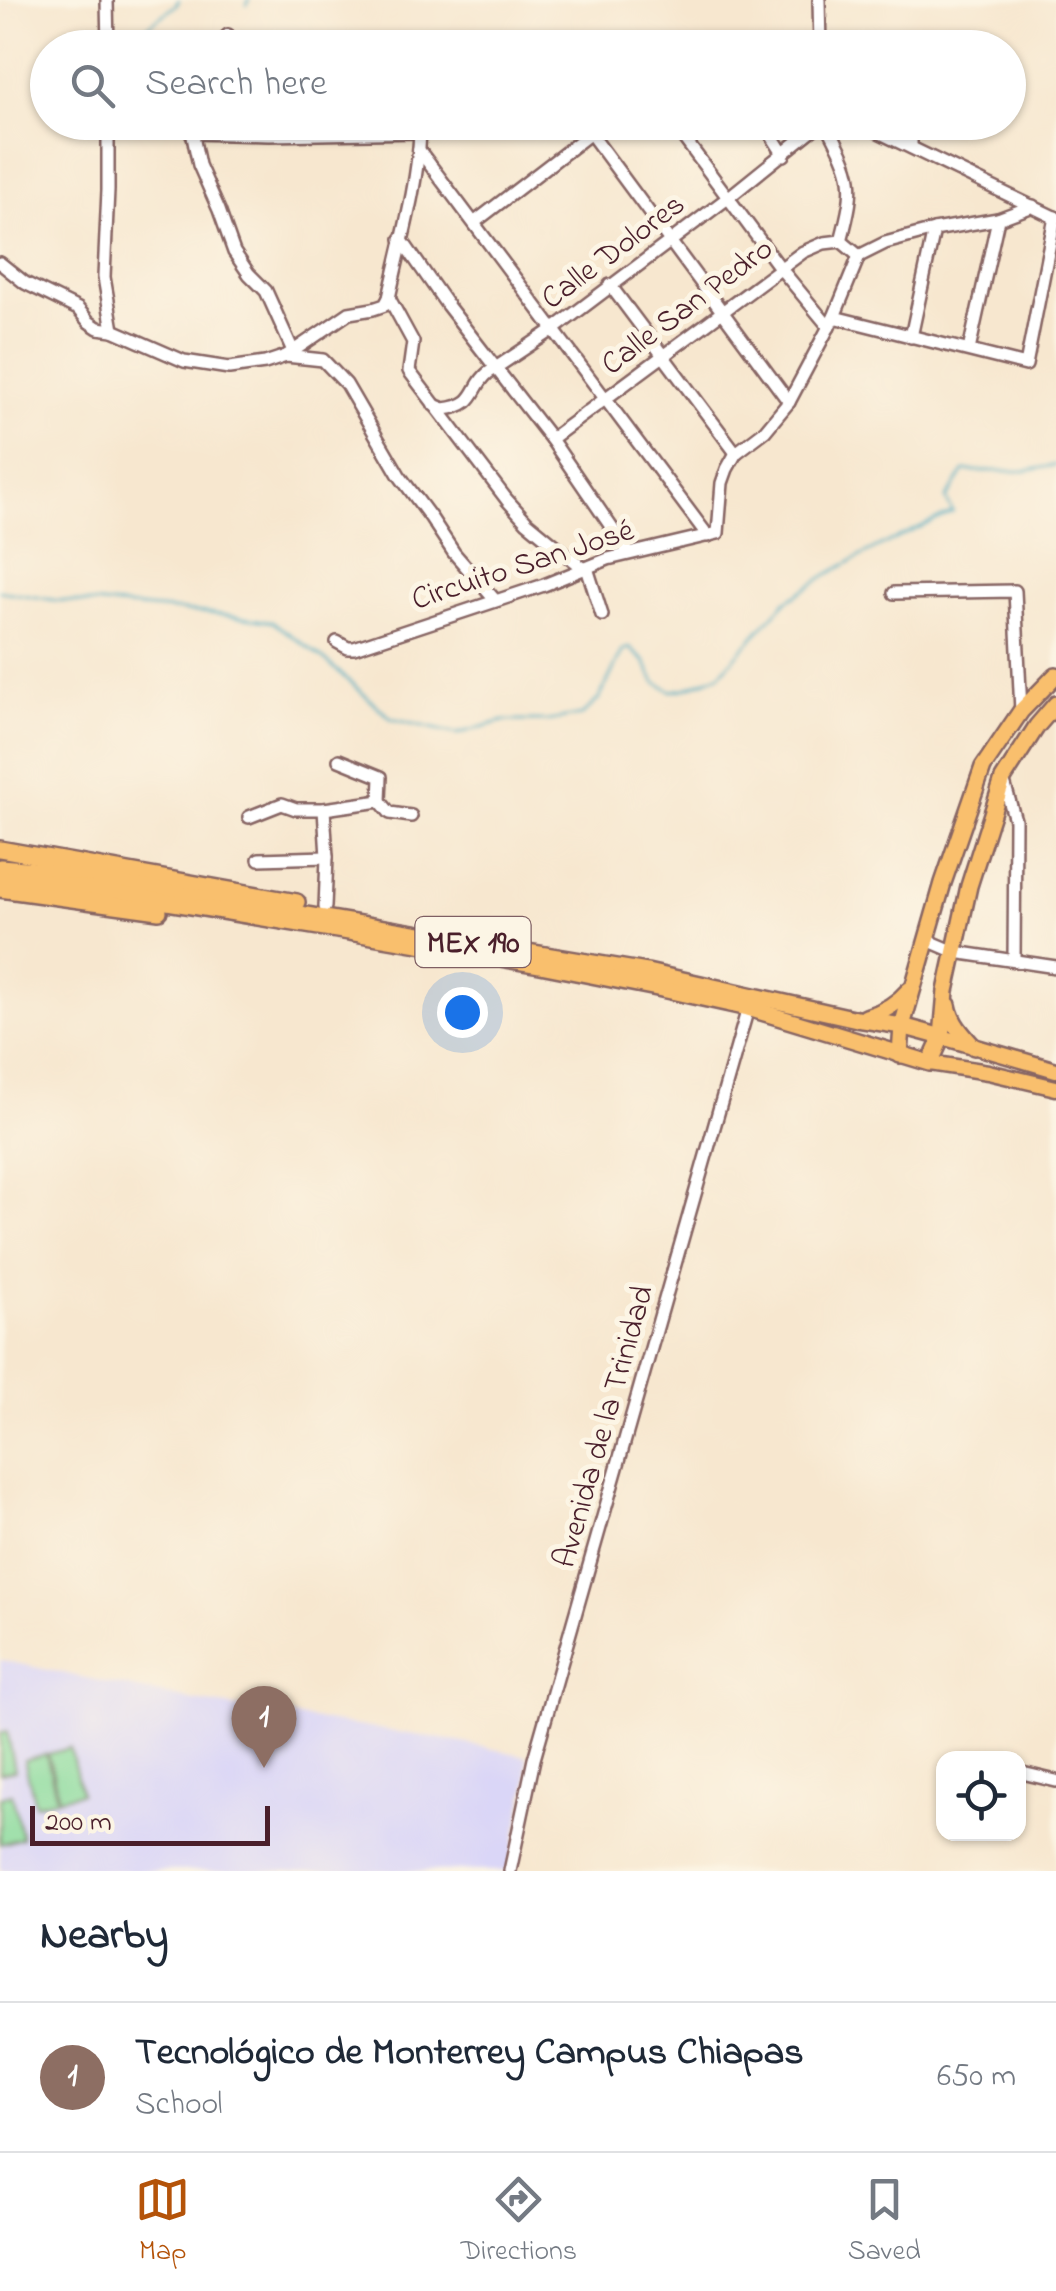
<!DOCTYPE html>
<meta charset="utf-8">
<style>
:root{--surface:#fff;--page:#f2f2f3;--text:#1f2937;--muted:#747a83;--line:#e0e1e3;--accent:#b45309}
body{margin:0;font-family:"Indie Flower",sans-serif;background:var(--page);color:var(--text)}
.controls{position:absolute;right:30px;bottom:30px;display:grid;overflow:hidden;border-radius:20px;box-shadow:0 2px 8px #0004}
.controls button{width:90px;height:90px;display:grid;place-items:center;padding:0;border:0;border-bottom:2px solid var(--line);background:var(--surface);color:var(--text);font:50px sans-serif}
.scale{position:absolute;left:30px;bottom:25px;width:240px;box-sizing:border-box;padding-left:10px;border:5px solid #4a1f2b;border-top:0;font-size:28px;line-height:35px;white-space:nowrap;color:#4a1f2b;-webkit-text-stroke:8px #fcf5e5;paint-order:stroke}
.you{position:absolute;left:462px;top:1012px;width:35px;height:35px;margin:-25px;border:8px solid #fff;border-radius:50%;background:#1a73e8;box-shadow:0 0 0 15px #1a73e833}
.badge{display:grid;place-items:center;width:65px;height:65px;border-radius:50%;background:var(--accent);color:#fff;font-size:32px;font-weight:700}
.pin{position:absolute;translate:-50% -82px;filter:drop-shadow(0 2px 5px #0008)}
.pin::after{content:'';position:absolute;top:52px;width:35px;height:30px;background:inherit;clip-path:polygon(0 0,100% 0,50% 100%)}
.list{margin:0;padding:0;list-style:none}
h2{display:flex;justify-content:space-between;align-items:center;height:130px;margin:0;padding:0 40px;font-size:42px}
h2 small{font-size:32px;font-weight:400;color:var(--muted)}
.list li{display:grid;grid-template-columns:65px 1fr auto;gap:30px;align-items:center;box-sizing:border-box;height:150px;padding:0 40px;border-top:2px solid var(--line)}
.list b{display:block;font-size:38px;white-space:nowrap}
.list p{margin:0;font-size:32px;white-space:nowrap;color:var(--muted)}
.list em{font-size:32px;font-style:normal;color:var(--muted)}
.icon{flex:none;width:55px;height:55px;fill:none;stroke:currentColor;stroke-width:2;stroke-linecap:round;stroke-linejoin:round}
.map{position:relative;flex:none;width:1056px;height:1871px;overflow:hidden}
.search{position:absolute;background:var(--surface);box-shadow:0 2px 8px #0004;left:30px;right:30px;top:30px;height:110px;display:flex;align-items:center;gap:25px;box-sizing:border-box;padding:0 35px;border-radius:55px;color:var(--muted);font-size:38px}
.sheet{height:280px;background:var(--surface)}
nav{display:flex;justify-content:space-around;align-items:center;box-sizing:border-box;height:140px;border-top:2px solid var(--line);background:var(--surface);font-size:28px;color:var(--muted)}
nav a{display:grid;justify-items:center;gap:5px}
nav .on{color:var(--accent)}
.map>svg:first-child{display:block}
.built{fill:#dad6f7}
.green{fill:#88da9c;stroke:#697c64;stroke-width:2.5}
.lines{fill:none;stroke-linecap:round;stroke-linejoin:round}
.stream{stroke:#40a8c0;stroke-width:2.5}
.minor-casing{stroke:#876564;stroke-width:16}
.major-casing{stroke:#876564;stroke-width:19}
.highway-casing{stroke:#876564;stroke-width:20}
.minor{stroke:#fff;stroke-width:11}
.major{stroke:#f9bf6d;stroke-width:14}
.highway{stroke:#f9bf6d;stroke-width:15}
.labels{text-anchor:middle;stroke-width:10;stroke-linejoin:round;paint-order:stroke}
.shield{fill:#fcf5e5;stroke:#7f5f63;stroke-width:2.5}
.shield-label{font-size:30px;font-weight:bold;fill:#4a1f2b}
.street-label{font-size:32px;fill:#4a1f2b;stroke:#fcf5e5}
</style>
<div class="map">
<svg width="1056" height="1871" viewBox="0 0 1056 1871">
<rect width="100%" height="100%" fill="#fcf5e5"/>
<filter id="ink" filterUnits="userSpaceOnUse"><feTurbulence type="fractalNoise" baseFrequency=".01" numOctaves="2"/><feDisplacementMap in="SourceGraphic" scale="20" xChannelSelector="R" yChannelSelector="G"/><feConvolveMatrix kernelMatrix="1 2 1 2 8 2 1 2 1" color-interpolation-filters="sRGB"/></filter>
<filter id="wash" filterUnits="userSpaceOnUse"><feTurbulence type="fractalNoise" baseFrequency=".0048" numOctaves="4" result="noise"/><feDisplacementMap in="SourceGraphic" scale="40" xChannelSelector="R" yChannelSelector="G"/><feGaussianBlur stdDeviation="2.25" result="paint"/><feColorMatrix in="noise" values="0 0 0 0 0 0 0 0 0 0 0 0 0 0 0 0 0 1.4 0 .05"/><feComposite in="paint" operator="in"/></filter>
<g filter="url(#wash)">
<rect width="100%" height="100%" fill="#f7e7cf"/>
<!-- built -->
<polygon class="built" points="0,1660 194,1701 448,1740 527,1756 528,1780 508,1871 0,1871"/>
<!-- green -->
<g class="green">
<polygon points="7,1731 15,1770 0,1773 0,1733"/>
<polygon points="70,1748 81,1793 59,1798 48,1754"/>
<polygon points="46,1754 57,1799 35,1804 24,1760"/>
<polygon points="12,1794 22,1838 0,1844 0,1797"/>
</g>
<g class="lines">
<!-- stream -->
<g class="stream">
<polyline points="247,5 249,0"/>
<polyline points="117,48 127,36 141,31 176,5 179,0"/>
<polyline points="0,591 54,600 208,613 273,622 325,660 392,719 457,734 503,721 548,721 582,715 599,699 623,650 630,648 645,662 655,682 672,691 684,689 719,675 785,602 828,574 878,547 953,512 946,499 964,471 1026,471 1056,465"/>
</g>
</g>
</g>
<g filter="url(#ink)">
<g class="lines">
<!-- minor casing -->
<g class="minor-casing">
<g id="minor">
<polyline points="107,0 108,48"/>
<polyline points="819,0 820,48"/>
<polyline points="214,48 228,35"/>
<polyline points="108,122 108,190 104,277 113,330"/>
<polyline points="190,122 199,165 219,210 234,252 249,274 266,291 293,351"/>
<polyline points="672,122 781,269 829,327"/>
<polyline points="763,122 784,155"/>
<path d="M826,122c28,54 31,59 15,119"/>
<polyline points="858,122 1056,218"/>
<polyline points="191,133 269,135 420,132"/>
<polyline points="591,134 789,402"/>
<polyline points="911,147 911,122"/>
<polyline points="419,150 708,536"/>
<polyline points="475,222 605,122"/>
<polyline points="401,239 447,305 551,439 629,553"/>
<path d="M0,263l25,20 53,26 11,13 9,6 15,2 71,31 45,7 36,-5 21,-7 63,-43 24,-4 12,-4 4,-7c11,-52 29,-113 31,-166l12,-7 20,-3"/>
<polyline points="610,285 736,453"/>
<polyline points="389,298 413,342 409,371 507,500 527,522 583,568"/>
<polyline points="834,317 1026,365 1055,217"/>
<polyline points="911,337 934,230"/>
<polyline points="969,350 998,219"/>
<polyline points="286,356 323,360 346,384 399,475 431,518 454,553 495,600"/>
<path d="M434,405l10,4c35,-4 26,-21 44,-36l66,-44 175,-132 93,-75"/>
<polyline points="551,439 803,252 824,243 841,241 859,256"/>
<polyline points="587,568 602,615"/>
<polyline points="894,593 1015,591 1021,711"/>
<polyline points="337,642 348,648 354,648 544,585 608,559 718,533 722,483 727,469 736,453 765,431 789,402 834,317 859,256 885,243 934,230 998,219 1033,206"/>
<polyline points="339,760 381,777 380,801"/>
<polyline points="1003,779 1015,820 1014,960"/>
<polyline points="324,809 327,857 325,907"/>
<polyline points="249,817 282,804 296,809 324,809 380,801 390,813 411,816"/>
<polyline points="259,859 327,857"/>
<polyline points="927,936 934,943 955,952 1056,967"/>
<polyline points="1018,1772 1056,1781"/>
<polyline points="510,1871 534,1759 750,1001"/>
</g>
</g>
<!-- major casing -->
<g class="major-casing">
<g id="major">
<polyline points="942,1037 1056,1070"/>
<polyline points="930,1063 988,1072 1056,1088"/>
</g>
</g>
<!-- highway casing -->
<g class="highway-casing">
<g id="highway">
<polyline points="0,849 297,902"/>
<polyline points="0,867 37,870 647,972 857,1019 902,1026 942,1037"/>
<polyline points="0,878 39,881 343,931 540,965 657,988 748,1008 930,1063 942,1037 946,991 969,886 1003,779 1037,726 1056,704"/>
<polyline points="0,889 159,911"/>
<path d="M948,1005c3,17 14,29 26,42"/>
<path d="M866,1017c18,-5 31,-13 43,-27"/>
<polyline points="900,1055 902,1026 943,883 983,767 1021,711 1056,675"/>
</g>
</g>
<!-- minor -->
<use href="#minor" class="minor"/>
<!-- major -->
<use href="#major" class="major"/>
<!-- highway -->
<use href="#highway" class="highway"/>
</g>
</g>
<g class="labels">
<!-- shield labels -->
<rect class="shield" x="415.5" y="917" width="115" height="50" rx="8"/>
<g class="shield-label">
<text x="473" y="952">MEX 190</text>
</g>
<!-- street labels -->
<g class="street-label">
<text transform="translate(612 250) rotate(-37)" y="11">Calle Dolores</text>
<text transform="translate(686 305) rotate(-37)" y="11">Calle San Pedro</text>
<text transform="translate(522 563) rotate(-18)" y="11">Circuito San José</text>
<text transform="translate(602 1426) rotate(-74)" y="11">Avenida de la Trinidad</text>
</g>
</g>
</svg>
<div class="controls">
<button><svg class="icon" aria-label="locate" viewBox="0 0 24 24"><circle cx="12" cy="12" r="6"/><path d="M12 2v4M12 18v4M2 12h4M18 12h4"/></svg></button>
</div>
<div class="scale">200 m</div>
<div class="you"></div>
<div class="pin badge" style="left:264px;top:1768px;background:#8d6e63">1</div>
<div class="search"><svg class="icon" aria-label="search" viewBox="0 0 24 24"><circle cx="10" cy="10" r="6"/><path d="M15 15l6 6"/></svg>Search here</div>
</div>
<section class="sheet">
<h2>Nearby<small></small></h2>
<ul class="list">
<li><span class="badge" style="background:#8d6e63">1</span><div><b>Tecnológico de Monterrey Campus Chiapas</b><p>School</p></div><em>650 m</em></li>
</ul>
</section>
<nav>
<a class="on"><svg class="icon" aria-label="map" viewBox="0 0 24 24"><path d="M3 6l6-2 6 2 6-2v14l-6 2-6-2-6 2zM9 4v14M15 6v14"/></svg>Map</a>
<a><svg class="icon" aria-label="directions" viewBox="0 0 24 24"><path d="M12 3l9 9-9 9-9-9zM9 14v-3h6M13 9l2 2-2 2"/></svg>Directions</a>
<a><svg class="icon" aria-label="saved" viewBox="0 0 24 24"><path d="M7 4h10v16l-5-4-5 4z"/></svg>Saved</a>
</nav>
